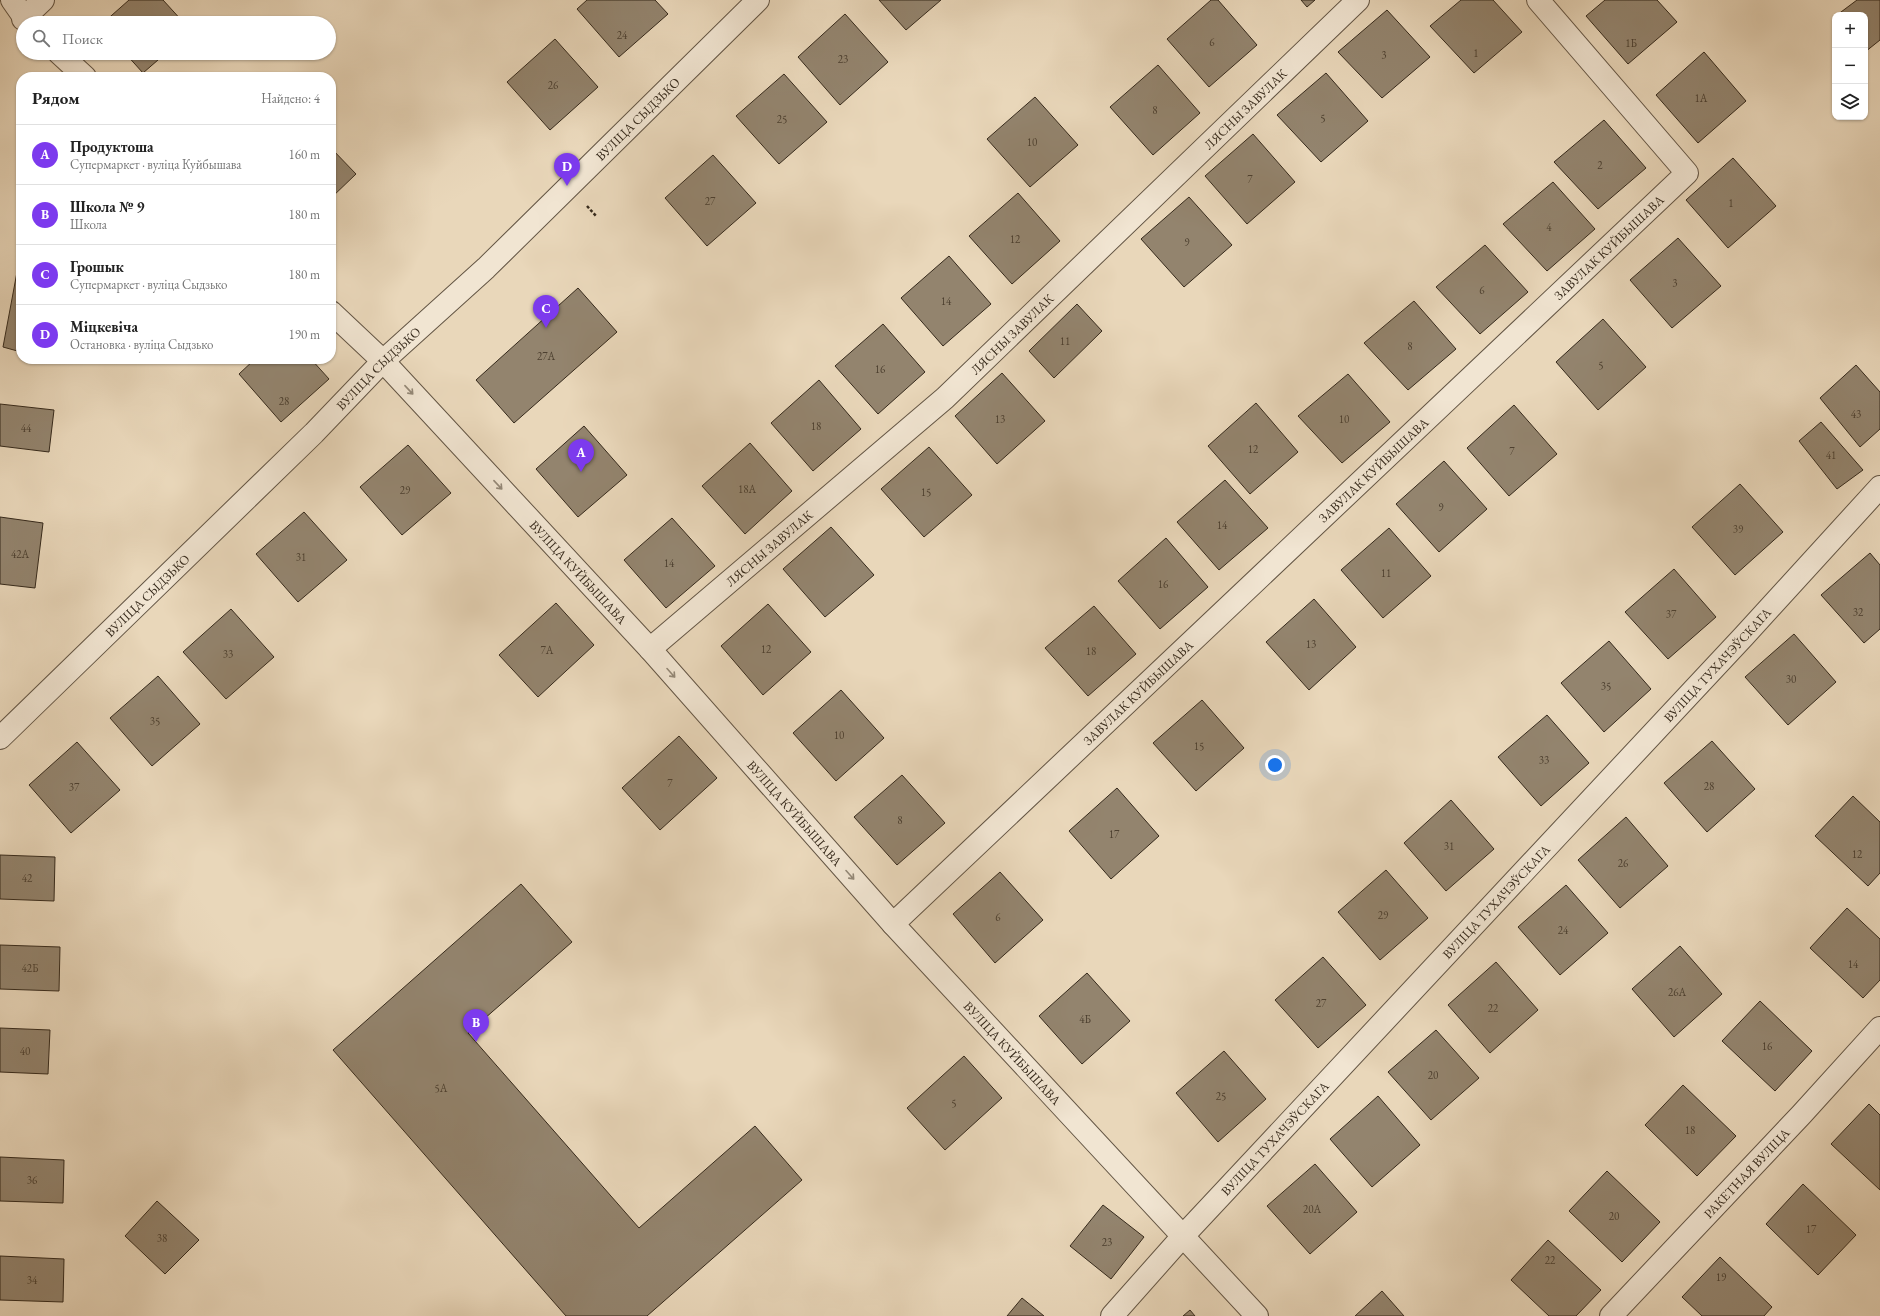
<!DOCTYPE html>
<html lang="ru">
<meta charset="utf-8">
<style>
:root{--surface:#fff;--page:#f2f2f2;--text:#222;--muted:#767676;--line:#e0e0e0;--accent:#7c3aed}
body{margin:0;font-family:"EB Garamond",serif;background:var(--page);color:var(--text)}
.controls{position:absolute;right:12px;top:12px;display:grid;overflow:hidden;border-radius:8px;box-shadow:0 1px 3px #0004}
.controls button{width:36px;height:36px;display:grid;place-items:center;padding:0;border:0;border-bottom:1px solid var(--line);background:var(--surface);color:var(--text);font:20px sans-serif}
.you{position:absolute;left:1275px;top:765px;width:14px;height:14px;margin:-10px;border:3px solid #fff;border-radius:50%;background:#1a73e8;box-shadow:0 0 0 6px #1a73e833}
.badge{display:grid;place-items:center;width:26px;height:26px;border-radius:50%;background:var(--accent);color:#fff;font-size:13px;font-weight:700}
.pin{position:absolute;translate:-50% -33px;filter:drop-shadow(0 1px 2px #0008)}
.pin::after{content:'';position:absolute;top:21px;width:14px;height:12px;background:inherit;clip-path:polygon(0 0,100% 0,50% 100%)}
.list{margin:0;padding:0;list-style:none}
h2{display:flex;justify-content:space-between;align-items:center;height:52px;margin:0;padding:0 16px;font-size:17px}
h2 small{font-size:13px;font-weight:400;color:var(--muted)}
.list li{display:grid;grid-template-columns:26px 1fr auto;gap:12px;align-items:center;box-sizing:border-box;height:60px;padding:0 16px;border-top:1px solid var(--line)}
.list b{display:block;font-size:15px;white-space:nowrap}
.list p{margin:0;font-size:13px;white-space:nowrap;color:var(--muted)}
.list em{font-size:13px;font-style:normal;color:var(--muted)}
.icon{flex:none;width:22px;height:22px;fill:none;stroke:currentColor;stroke-width:2;stroke-linecap:round;stroke-linejoin:round}
.map{position:relative;flex:none;width:1880px;height:1316px;overflow:hidden}
.search{position:absolute;background:var(--surface);box-shadow:0 1px 3px #0004;left:16px;top:16px;width:320px;height:44px;display:flex;align-items:center;gap:10px;box-sizing:border-box;padding:0 14px;border-radius:22px;color:var(--muted);font-size:15px}
.panel{position:absolute;background:var(--surface);box-shadow:0 1px 3px #0004;left:16px;top:72px;width:320px;height:292px;border-radius:16px}
.map>svg:first-child{display:block}
.building{fill:#93846e;stroke:#362a1c}
.lines{fill:none;stroke-linecap:round;stroke-linejoin:round}
.minor-casing{stroke:#635544;stroke-width:24}
.path{stroke:#362a1c;stroke-width:2.5;stroke-dasharray:3 2;stroke-linecap:butt}
.minor{stroke:#f1e5d2;stroke-width:22}
.oneway{stroke:#948877}
.labels{text-anchor:middle;stroke-width:3;stroke-linejoin:round;paint-order:stroke}
.number-label{font-size:11px;fill:#4d4030}
.street-label{font-size:13px;fill:#362a1c;stroke:#f1e5d2}
</style>
<div class="map">
<svg width="1880" height="1316" viewBox="0 0 1880 1316">
<rect width="100%" height="100%" fill="#e9d7ba"/>
<filter id="stains"><feTurbulence type="fractalNoise" baseFrequency=".005" numOctaves="4"/><feColorMatrix values="0 0 0 0 .2 0 0 0 0 .09 0 0 0 0 .02 0 0 0 .5 -.17"/></filter>
<radialGradient id="worn" r=".72"><stop offset=".6" stop-color="#630" stop-opacity="0"/><stop offset="1" stop-color="#630" stop-opacity=".3"/></radialGradient>
<!-- building -->
<g class="building">
<polygon points="129,0 163,0 184,23 103,23"/>
<polygon points="587,0 655,0 668,14 619,57 577,9"/>
<polygon points="879,0 941,0 906,30"/>
<polygon points="1211,0 1218,0 1257,45 1209,87 1167,39"/>
<polygon points="1301,0 1315,0 1307,7"/>
<polygon points="1461,0 1493,0 1522,32 1474,73 1430,26"/>
<polygon points="1605,0 1657,0 1677,22 1628,64 1586,16"/>
<polygon points="1857,0 1880,0 1880,40 1865,52 1865,15 1837,15"/>
<polygon points="1387,10 1430,57 1382,98 1338,52"/>
<polygon points="845,14 888,62 840,105 798,57"/>
<polygon points="555,39 598,87 550,130 507,82"/>
<polygon points="1704,52 1746,101 1698,143 1656,95"/>
<polygon points="125,53 166,53 143,73"/>
<polygon points="1158,65 1200,113 1153,155 1110,107"/>
<polygon points="1326,73 1368,121 1321,162 1277,115"/>
<polygon points="784,74 827,122 779,164 736,116"/>
<polygon points="1035,97 1078,145 1030,187 987,139"/>
<polygon points="1604,120 1646,168 1598,209 1554,162"/>
<polygon points="1253,134 1295,182 1247,224 1205,176"/>
<polygon points="331,148 356,174 331,198"/>
<polygon points="713,155 756,203 707,246 665,198"/>
<polygon points="1733,158 1776,206 1728,248 1686,200"/>
<polygon points="1553,182 1595,229 1547,271 1503,224"/>
<polygon points="1018,193 1060,241 1012,284 969,236"/>
<polygon points="1189,197 1232,245 1184,287 1141,239"/>
<polygon points="1678,238 1721,286 1672,328 1630,280"/>
<polygon points="1485,245 1528,292 1480,334 1436,287"/>
<polygon points="20,256 21,256 21,352 3,347"/>
<polygon points="949,256 991,304 943,346 901,298"/>
<polygon points="578,288 617,332 514,423 476,380"/>
<polygon points="1414,301 1456,349 1408,390 1364,343"/>
<polygon points="1077,304 1102,331 1054,378 1029,351"/>
<polygon points="1603,319 1646,367 1598,410 1556,362"/>
<polygon points="883,324 925,372 878,414 835,366"/>
<polygon points="255,359 311,359 329,379 281,422 239,374"/>
<polygon points="1856,365 1880,392 1880,429 1860,447 1820,398"/>
<polygon points="1002,373 1045,421 997,464 955,416"/>
<polygon points="1348,374 1390,422 1342,463 1298,416"/>
<polygon points="819,380 861,429 813,471 771,423"/>
<polygon points="1256,403 1298,452 1250,494 1208,446"/>
<polygon points="0,404 54,410 49,452 0,446"/>
<polygon points="1514,405 1557,454 1509,496 1467,448"/>
<polygon points="1821,422 1863,470 1837,489 1799,441"/>
<polygon points="584,426 627,475 578,517 536,469"/>
<polygon points="750,443 792,491 745,534 702,486"/>
<polygon points="408,445 451,493 402,535 360,487"/>
<polygon points="929,447 972,495 924,537 881,489"/>
<polygon points="1444,461 1487,509 1439,552 1396,504"/>
<polygon points="1225,480 1268,528 1219,570 1177,522"/>
<polygon points="1740,484 1783,532 1735,575 1692,527"/>
<polygon points="304,512 347,560 298,602 256,554"/>
<polygon points="0,517 43,523 35,588 0,584"/>
<polygon points="672,518 715,566 666,608 624,560"/>
<polygon points="831,527 874,575 825,617 783,569"/>
<polygon points="1389,528 1431,576 1383,618 1341,570"/>
<polygon points="1166,538 1208,587 1160,629 1118,581"/>
<polygon points="1870,553 1880,565 1880,629 1864,643 1821,595"/>
<polygon points="1674,569 1716,617 1668,659 1625,612"/>
<polygon points="1314,599 1356,647 1309,690 1266,642"/>
<polygon points="556,603 594,645 538,697 499,655"/>
<polygon points="768,604 811,652 763,695 721,646"/>
<polygon points="1094,606 1136,654 1088,696 1045,648"/>
<polygon points="231,609 274,657 226,699 183,652"/>
<polygon points="1794,634 1836,682 1788,725 1745,677"/>
<polygon points="1609,641 1651,689 1604,732 1561,683"/>
<polygon points="158,676 200,724 152,766 110,718"/>
<polygon points="841,690 884,738 836,781 793,733"/>
<polygon points="1202,700 1244,748 1196,791 1153,743"/>
<polygon points="1547,715 1589,763 1541,806 1498,757"/>
<polygon points="679,736 717,778 660,830 622,788"/>
<polygon points="1712,741 1755,789 1707,832 1664,783"/>
<polygon points="77,742 120,790 71,833 29,785"/>
<polygon points="902,775 945,823 897,865 854,817"/>
<polygon points="1117,788 1159,836 1111,879 1069,831"/>
<polygon points="1853,796 1880,822 1880,873 1868,886 1815,836"/>
<polygon points="1451,800 1494,849 1446,891 1404,843"/>
<polygon points="1626,817 1668,866 1620,908 1578,860"/>
<polygon points="0,855 55,857 54,901 0,899"/>
<polygon points="1386,870 1428,918 1380,960 1338,912"/>
<polygon points="1000,872 1043,920 995,963 953,914"/>
<polygon points="521,884 572,942 468,1033 639,1228 755,1126 802,1180 647,1316 566,1316 333,1050"/>
<polygon points="1566,885 1608,933 1560,975 1518,927"/>
<polygon points="1847,908 1880,939 1880,980 1863,998 1810,948"/>
<polygon points="0,945 60,947 59,991 0,989"/>
<polygon points="1680,946 1722,994 1674,1037 1632,989"/>
<polygon points="1323,957 1366,1005 1318,1048 1275,1000"/>
<polygon points="1496,962 1538,1010 1490,1053 1448,1005"/>
<polygon points="1087,973 1130,1021 1082,1064 1039,1016"/>
<polygon points="1760,1001 1812,1051 1775,1091 1722,1041"/>
<polygon points="0,1028 50,1030 48,1074 0,1072"/>
<polygon points="1436,1030 1479,1078 1431,1120 1388,1072"/>
<polygon points="1224,1051 1266,1099 1218,1142 1176,1093"/>
<polygon points="964,1056 1002,1098 945,1150 907,1108"/>
<polygon points="1683,1085 1736,1136 1697,1176 1645,1125"/>
<polygon points="1378,1096 1420,1145 1372,1187 1330,1139"/>
<polygon points="1869,1104 1880,1115 1880,1190 1831,1144"/>
<polygon points="0,1157 64,1160 63,1203 0,1201"/>
<polygon points="1315,1164 1357,1212 1310,1254 1267,1206"/>
<polygon points="1607,1171 1660,1222 1622,1262 1569,1211"/>
<polygon points="1803,1184 1856,1235 1818,1275 1766,1224"/>
<polygon points="157,1201 199,1240 165,1274 125,1236"/>
<polygon points="1103,1205 1144,1237 1111,1279 1070,1246"/>
<polygon points="1548,1240 1601,1290 1576,1316 1549,1316 1511,1280"/>
<polygon points="0,1256 64,1259 63,1302 0,1300"/>
<polygon points="1720,1257 1772,1307 1764,1316 1702,1316 1682,1297"/>
<polygon points="1382,1291 1404,1316 1355,1316"/>
<polygon points="1022,1298 1044,1316 1007,1316"/>
<polygon points="1190,1310 1195,1316 1183,1316"/>
</g>
<g class="lines">
<!-- minor casing -->
<g class="minor-casing">
<g id="minor">
<polyline points="12,0 28,23"/>
<polyline points="23,19 43,0"/>
<polyline points="59,53 85,77"/>
<path id="s1" d="M331,312l52,49 267,288 243,275 364,392"/>
<path id="s2" d="M650,649l295,-251 413,-398"/>
<path id="s3" d="M0,738l314,-305 69,-72 103,-93 272,-268"/>
<path id="s4" d="M893,924l794,-751 -149,-173"/>
<path id="s5" d="M1112,1316l71,-80 561,-600 136,-149"/>
<path id="s6" d="M1611,1316l190,-201 79,-87"/>
</g>
</g>
<!-- path -->
<polyline class="path" points="587,206 596,216"/>
<!-- minor -->
<use href="#minor" class="minor"/>
</g>
<!-- one-way arrows -->
<defs><path id="oneway-shaft" d="M-6 0H5M1.5-3L5.5 0L1.5 3" fill="none" stroke-width="1.6" stroke-linecap="round" stroke-linejoin="round"/></defs>
<g class="oneway">
<use href="#oneway-shaft" transform="translate(409 390) rotate(47)"/>
<use href="#oneway-shaft" transform="translate(498 485) rotate(47)"/>
<use href="#oneway-shaft" transform="translate(671 673) rotate(48)"/>
<use href="#oneway-shaft" transform="translate(850 875) rotate(48)"/>
</g>
<g class="labels">
<!-- number labels -->
<g class="number-label">
<text x="622" y="39">24</text>
<text x="1212" y="46">6</text>
<text x="1631" y="47">1Б</text>
<text x="1476" y="57">1</text>
<text x="1384" y="59">3</text>
<text x="843" y="63">23</text>
<text x="553" y="89">26</text>
<text x="1701" y="102">1А</text>
<text x="1155" y="114">8</text>
<text x="1323" y="122">5</text>
<text x="782" y="123">25</text>
<text x="1032" y="146">10</text>
<text x="1600" y="169">2</text>
<text x="1250" y="183">7</text>
<text x="710" y="205">27</text>
<text x="1731" y="207">1</text>
<text x="1549" y="231">4</text>
<text x="1015" y="243">12</text>
<text x="1187" y="246">9</text>
<text x="1675" y="287">3</text>
<text x="1482" y="294">6</text>
<text x="946" y="305">14</text>
<text x="1065" y="345">11</text>
<text x="1410" y="350">8</text>
<text x="546" y="360">27А</text>
<text x="1601" y="369">5</text>
<text x="880" y="373">16</text>
<text x="284" y="405">28</text>
<text x="1856" y="418">43</text>
<text x="1000" y="423">13</text>
<text x="1344" y="423">10</text>
<text x="816" y="430">18</text>
<text x="26" y="432">44</text>
<text x="1253" y="453">12</text>
<text x="1512" y="455">7</text>
<text x="1831" y="459">41</text>
<text x="747" y="493">18А</text>
<text x="405" y="494">29</text>
<text x="926" y="496">15</text>
<text x="1441" y="511">9</text>
<text x="1222" y="529">14</text>
<text x="1738" y="533">39</text>
<text x="20" y="558">42А</text>
<text x="301" y="561">31</text>
<text x="669" y="567">14</text>
<text x="1386" y="577">11</text>
<text x="1163" y="588">16</text>
<text x="1858" y="616">32</text>
<text x="1671" y="618">37</text>
<text x="1311" y="648">13</text>
<text x="766" y="653">12</text>
<text x="547" y="654">7А</text>
<text x="1091" y="655">18</text>
<text x="228" y="658">33</text>
<text x="1791" y="683">30</text>
<text x="1606" y="690">35</text>
<text x="155" y="725">35</text>
<text x="839" y="739">10</text>
<text x="1199" y="750">15</text>
<text x="1544" y="764">33</text>
<text x="670" y="787">7</text>
<text x="1709" y="790">28</text>
<text x="74" y="791">37</text>
<text x="900" y="824">8</text>
<text x="1114" y="838">17</text>
<text x="1449" y="850">31</text>
<text x="1857" y="858">12</text>
<text x="1623" y="867">26</text>
<text x="27" y="882">42</text>
<text x="1383" y="919">29</text>
<text x="998" y="921">6</text>
<text x="1563" y="934">24</text>
<text x="1853" y="968">14</text>
<text x="30" y="972">42Б</text>
<text x="1677" y="996">26А</text>
<text x="1321" y="1007">27</text>
<text x="1493" y="1012">22</text>
<text x="1085" y="1023">4Б</text>
<text x="1767" y="1050">16</text>
<text x="25" y="1055">40</text>
<text x="1433" y="1079">20</text>
<text x="441" y="1092">5А</text>
<text x="1221" y="1100">25</text>
<text x="954" y="1107">5</text>
<text x="1690" y="1134">18</text>
<text x="32" y="1184">36</text>
<text x="1312" y="1213">20А</text>
<text x="1614" y="1220">20</text>
<text x="1811" y="1233">17</text>
<text x="162" y="1242">38</text>
<text x="1107" y="1246">23</text>
<text x="1550" y="1264">22</text>
<text x="1721" y="1281">19</text>
<text x="32" y="1284">34</text>
</g>
<!-- street labels -->
<g class="street-label">
<text dy="5" stroke="none"><textPath href="#s2" startOffset="804">ЛЯСНЫ ЗАВУЛАК</textPath></text>
<text dy="5" stroke="none"><textPath href="#s3" startOffset="889">ВУЛІЦА СЫДЗЬКО</textPath></text>
<text dy="5" stroke="none"><textPath href="#s4" startOffset="985">ЗАВУЛАК КУЙБЫШАВА</textPath></text>
<text dy="5" stroke="none"><textPath href="#s2" startOffset="480">ЛЯСНЫ ЗАВУЛАК</textPath></text>
<text dy="5" stroke="none"><textPath href="#s3" startOffset="529">ВУЛІЦА СЫДЗЬКО</textPath></text>
<text dy="5" stroke="none"><textPath href="#s4" startOffset="661">ЗАВУЛАК КУЙБЫШАВА</textPath></text>
<text dy="5" stroke="none"><textPath href="#s2" startOffset="156">ЛЯСНЫ ЗАВУЛАК</textPath></text>
<text dy="5" stroke="none"><textPath href="#s1" startOffset="359">ВУЛІЦА КУЙБЫШАВА</textPath></text>
<text dy="5" stroke="none"><textPath href="#s3" startOffset="205">ВУЛІЦА СЫДЗЬКО</textPath></text>
<text dy="5" stroke="none"><textPath href="#s5" startOffset="889">ВУЛІЦА ТУХАЧЭЎСКАГА</textPath></text>
<text dy="5" stroke="none"><textPath href="#s4" startOffset="337">ЗАВУЛАК КУЙБЫШАВА</textPath></text>
<text dy="5" stroke="none"><textPath href="#s1" startOffset="683">ВУЛІЦА КУЙБЫШАВА</textPath></text>
<text dy="5" stroke="none"><textPath href="#s5" startOffset="565">ВУЛІЦА ТУХАЧЭЎСКАГА</textPath></text>
<text dy="5" stroke="none"><textPath href="#s1" startOffset="1007">ВУЛІЦА КУЙБЫШАВА</textPath></text>
<text dy="5" stroke="none"><textPath href="#s5" startOffset="241">ВУЛІЦА ТУХАЧЭЎСКАГА</textPath></text>
<text dy="5" stroke="none"><textPath href="#s6" startOffset="197">РАКЕТНАЯ ВУЛІЦА</textPath></text>
</g>
</g>
<rect width="100%" height="100%" filter="url(#stains)"/>
<rect width="100%" height="100%" fill="url(#worn)"/>
</svg>
<div class="controls">
<button>+</button>
<button>−</button>
<button><svg class="icon" aria-label="layers" viewBox="0 0 24 24"><path d="M12 4l9 5-9 5-9-5zM3 14l9 5 9-5"/></svg></button>
</div>
<div class="you"></div>
<div class="pin badge" style="left:581px;top:472px">A</div>
<div class="pin badge" style="left:476px;top:1042px">B</div>
<div class="pin badge" style="left:546px;top:328px">C</div>
<div class="pin badge" style="left:567px;top:186px">D</div>
<div class="search"><svg class="icon" aria-label="search" viewBox="0 0 24 24"><circle cx="10" cy="10" r="6"/><path d="M15 15l6 6"/></svg>Поиск</div>
<section class="panel">
<h2>Рядом<small>Найдено: 4</small></h2>
<ul class="list">
<li><span class="badge">A</span><div><b>Продуктоша</b><p>Супермаркет · вуліца Куйбышава</p></div><em>160 m</em></li>
<li><span class="badge">B</span><div><b>Школа № 9</b><p>Школа</p></div><em>180 m</em></li>
<li><span class="badge">C</span><div><b>Грошык</b><p>Супермаркет · вуліца Сыдзько</p></div><em>180 m</em></li>
<li><span class="badge">D</span><div><b>Міцкевіча</b><p>Остановка · вуліца Сыдзько</p></div><em>190 m</em></li>
</ul>
</section>
</div>
